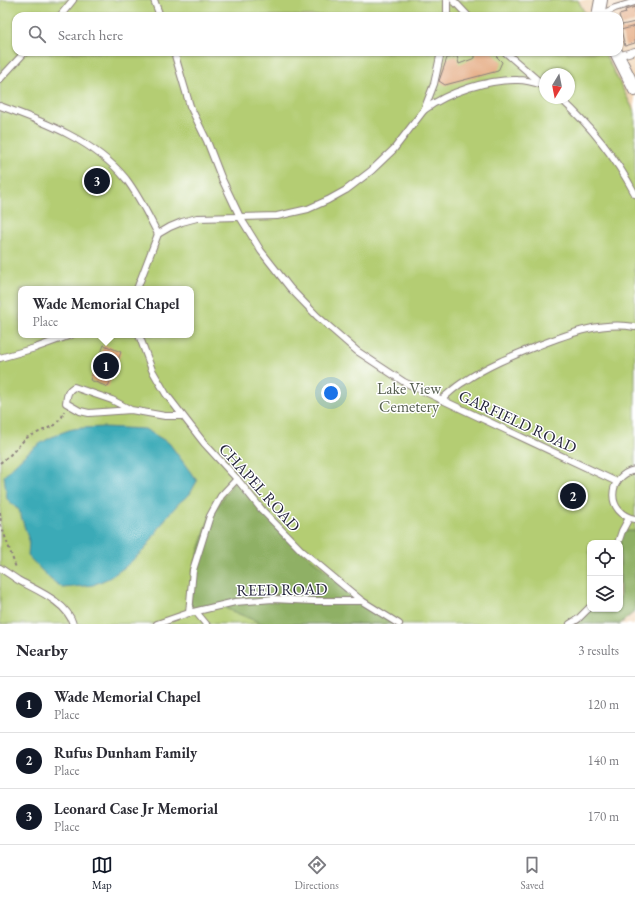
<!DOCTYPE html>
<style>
:root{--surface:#fff;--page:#f7f7f7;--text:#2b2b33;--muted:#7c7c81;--line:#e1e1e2;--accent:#111827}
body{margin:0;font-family:"EB Garamond",serif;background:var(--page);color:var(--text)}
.controls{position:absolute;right:12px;bottom:12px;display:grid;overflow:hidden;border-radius:8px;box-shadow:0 1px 3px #0004}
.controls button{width:36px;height:36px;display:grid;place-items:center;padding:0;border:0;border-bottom:1px solid var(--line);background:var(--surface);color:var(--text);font:20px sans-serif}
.compass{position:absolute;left:539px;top:68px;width:36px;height:36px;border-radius:50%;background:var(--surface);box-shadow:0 1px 3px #0004;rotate:190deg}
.you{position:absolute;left:331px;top:393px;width:14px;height:14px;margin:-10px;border:3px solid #fff;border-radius:50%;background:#1a73e8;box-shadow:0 0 0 6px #1a73e833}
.badge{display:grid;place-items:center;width:26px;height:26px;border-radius:50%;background:var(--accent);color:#fff;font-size:13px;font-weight:700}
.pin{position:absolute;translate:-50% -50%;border:2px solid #fff;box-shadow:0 1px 4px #0006}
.popup{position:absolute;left:18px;top:286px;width:176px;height:52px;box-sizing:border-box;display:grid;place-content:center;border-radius:8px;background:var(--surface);filter:drop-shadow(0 1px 3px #0005);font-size:13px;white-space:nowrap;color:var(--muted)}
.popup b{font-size:15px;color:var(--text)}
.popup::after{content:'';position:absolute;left:50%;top:100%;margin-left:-8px;border:8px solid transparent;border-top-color:var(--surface)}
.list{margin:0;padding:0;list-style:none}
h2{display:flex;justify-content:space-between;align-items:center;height:52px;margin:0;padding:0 16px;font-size:17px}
h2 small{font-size:13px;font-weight:400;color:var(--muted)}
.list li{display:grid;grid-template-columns:26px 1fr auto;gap:12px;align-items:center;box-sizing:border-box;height:56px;padding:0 16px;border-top:1px solid var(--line)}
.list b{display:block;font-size:15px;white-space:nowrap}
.list p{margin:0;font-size:13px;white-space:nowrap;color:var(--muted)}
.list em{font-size:13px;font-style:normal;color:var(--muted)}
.icon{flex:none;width:22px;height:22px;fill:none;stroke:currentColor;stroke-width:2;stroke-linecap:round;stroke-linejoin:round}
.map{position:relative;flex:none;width:635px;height:624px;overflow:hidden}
.search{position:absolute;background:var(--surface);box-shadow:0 1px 3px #0004;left:12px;right:12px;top:12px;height:44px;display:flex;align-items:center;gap:10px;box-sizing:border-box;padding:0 14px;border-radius:12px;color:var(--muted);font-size:15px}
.sheet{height:220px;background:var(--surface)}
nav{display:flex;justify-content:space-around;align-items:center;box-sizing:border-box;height:56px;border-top:1px solid var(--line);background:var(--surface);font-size:11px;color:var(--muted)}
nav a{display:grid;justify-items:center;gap:2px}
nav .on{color:var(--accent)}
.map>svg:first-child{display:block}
.green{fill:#b4cd73;stroke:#6b7857;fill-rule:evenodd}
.forest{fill:#8fb065;stroke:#586950}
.water{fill:#3aaab7;stroke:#2e6679}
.building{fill:#e3a67a}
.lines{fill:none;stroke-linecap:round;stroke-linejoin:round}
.service-casing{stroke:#8a7e7b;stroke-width:8}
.minor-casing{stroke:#8a7e7b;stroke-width:14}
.path{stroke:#8a7e7b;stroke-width:2;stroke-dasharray:3 3;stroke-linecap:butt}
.service{stroke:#fff;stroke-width:6}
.minor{stroke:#fff;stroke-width:12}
.labels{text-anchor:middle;stroke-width:3;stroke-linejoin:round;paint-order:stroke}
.park-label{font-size:16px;fill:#555e4f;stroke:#fff}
.street-label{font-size:16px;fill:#22223b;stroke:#fff}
</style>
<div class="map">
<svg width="635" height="624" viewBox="0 0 635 624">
<rect width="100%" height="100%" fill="#fff"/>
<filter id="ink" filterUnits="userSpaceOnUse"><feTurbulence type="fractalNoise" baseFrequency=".025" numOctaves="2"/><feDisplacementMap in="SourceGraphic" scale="8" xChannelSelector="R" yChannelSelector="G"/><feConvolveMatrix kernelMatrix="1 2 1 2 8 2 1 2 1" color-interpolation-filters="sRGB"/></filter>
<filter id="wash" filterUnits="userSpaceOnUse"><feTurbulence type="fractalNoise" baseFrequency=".012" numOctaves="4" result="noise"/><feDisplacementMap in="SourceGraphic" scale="16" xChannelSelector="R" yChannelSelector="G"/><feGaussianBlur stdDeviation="0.9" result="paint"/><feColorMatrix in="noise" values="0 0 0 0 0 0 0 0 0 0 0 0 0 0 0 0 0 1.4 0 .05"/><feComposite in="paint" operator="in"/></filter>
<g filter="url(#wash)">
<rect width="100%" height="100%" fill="#f3d9bb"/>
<!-- green -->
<path class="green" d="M0,0h578l8,16h-570v36h588l31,61v498l-15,13h-620zM545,74h24v24h-24zM21,289h170v46h-170zM590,543h30v66h-30z"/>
<!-- forest -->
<g class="forest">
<polygon points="237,479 302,551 362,601 399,624 263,624 220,606 189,613 193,570 210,516"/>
<polygon points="622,531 635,531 635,611 620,624 570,624 590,609 620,609 620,543"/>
</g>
<!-- water -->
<path class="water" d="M103,427l42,2 24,14 28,38 -7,13 -10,8 -12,13 -23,34 -20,18 -16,11 -16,7 -30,3 -13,-9 -22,-23 1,-15 -10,-31 -12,-11 -3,-23c19,-21 37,-37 65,-46 11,-3 24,-2 34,-3z"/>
<g id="blocks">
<!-- building -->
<g class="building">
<polygon points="635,7 635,22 622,25 619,15 626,13 625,10"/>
<polygon points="635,26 635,43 625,46 621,30"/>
<polygon points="475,52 492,52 502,62 498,71 445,85 439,81 447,58 457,56 459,64 475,58"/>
<polygon points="104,345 121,352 108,387 90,380"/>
</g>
</g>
</g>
<g filter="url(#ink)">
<use href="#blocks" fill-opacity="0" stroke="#8a7e7b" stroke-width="1"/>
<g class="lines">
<!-- service casing -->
<g class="service-casing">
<g id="service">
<polyline points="154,0 160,16"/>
<polyline points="453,0 468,16"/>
<polyline points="60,16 73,0"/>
<polyline points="447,16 447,0"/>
<polyline points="598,16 615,8 635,2"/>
<polyline points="174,52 190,106 207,141 221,177 240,217 261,251 290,288 317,316 357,351 404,382 617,482"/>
<polyline points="505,52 542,84"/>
<polyline points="618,56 635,51"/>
<polyline points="0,79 25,52"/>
<path d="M560,98c31,28 56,60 75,96"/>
<path d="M0,106c45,16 95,35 126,73 13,17 22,36 32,55"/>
<path d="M424,110c24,-18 64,-31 94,-30 10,0 18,3 27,6"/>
<polyline points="137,289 158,234 170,227 182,222 197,218 277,216 308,209 328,200 346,190 371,171 394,149 424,110 434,84 441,52"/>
<polyline points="139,335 152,370 166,394 204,443 237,479 262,510 302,551 362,601 399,624"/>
<polyline points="0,358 35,348 71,335"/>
<path d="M441,400c8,-7 15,-14 24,-19 22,-15 47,-25 72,-35 31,-12 64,-25 98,-19"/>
<path d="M131,410l-42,3 -9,-2 -14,-8c1,-7 1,-12 8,-16l38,13 19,10 34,6h17"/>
<path d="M635,470c-29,6 -29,44 0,49"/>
<polyline points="618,543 622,531 629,518"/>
<path d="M0,568c6,4 12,8 18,12 18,10 49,22 55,44"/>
<polyline points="196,612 206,624"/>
<polyline points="189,613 193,570 210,516 221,496 237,479"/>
<polyline points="157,624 189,613 235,602 273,599 313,601 362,601"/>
<polyline points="570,624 578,619 590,607"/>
</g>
</g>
<!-- minor casing -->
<g class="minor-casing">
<g id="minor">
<polyline points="598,16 601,0"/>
<polyline points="616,52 635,90"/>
</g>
</g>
<!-- path -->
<g class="path">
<polyline points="0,463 10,455 26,438 55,425 62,417 64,411"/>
<polyline points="0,512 1,525 16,568"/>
</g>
<!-- service -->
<use href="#service" class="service"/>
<!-- minor -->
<use href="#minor" class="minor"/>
</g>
</g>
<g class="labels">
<!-- park labels -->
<g class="park-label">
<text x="409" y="394">Lake View<tspan x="409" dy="18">Cemetery</tspan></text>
</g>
<!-- street labels -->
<g class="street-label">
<text transform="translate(518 421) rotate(25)" y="6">GARFIELD ROAD</text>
<text transform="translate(260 487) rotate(48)" y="6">CHAPEL ROAD</text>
<text transform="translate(282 589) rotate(-1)" y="6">REED ROAD</text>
</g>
</g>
</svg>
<div class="controls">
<button><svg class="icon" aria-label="locate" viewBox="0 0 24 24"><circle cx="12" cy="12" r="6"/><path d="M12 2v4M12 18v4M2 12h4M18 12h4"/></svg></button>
<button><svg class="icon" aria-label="layers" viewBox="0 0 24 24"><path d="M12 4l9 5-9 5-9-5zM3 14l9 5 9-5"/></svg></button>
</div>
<svg class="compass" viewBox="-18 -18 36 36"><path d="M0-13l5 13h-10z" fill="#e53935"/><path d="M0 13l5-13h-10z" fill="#7c7c81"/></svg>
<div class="you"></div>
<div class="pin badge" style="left:106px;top:366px">1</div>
<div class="popup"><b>Wade Memorial Chapel</b>Place</div>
<div class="pin badge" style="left:573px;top:496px">2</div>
<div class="pin badge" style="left:97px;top:181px">3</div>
<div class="search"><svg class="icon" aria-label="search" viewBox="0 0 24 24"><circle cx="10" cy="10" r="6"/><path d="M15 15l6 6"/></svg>Search here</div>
</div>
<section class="sheet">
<h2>Nearby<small>3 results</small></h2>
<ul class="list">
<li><span class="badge">1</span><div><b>Wade Memorial Chapel</b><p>Place</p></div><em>120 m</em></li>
<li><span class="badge">2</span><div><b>Rufus Dunham Family</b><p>Place</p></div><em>140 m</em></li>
<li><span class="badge">3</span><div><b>Leonard Case Jr Memorial</b><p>Place</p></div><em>170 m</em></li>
</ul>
</section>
<nav>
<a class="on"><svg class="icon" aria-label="map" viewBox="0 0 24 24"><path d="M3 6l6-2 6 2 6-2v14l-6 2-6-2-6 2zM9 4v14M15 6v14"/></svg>Map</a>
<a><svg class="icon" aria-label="directions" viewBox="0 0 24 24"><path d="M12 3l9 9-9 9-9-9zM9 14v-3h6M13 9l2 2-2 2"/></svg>Directions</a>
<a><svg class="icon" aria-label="saved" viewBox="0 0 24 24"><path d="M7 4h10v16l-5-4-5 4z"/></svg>Saved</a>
</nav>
